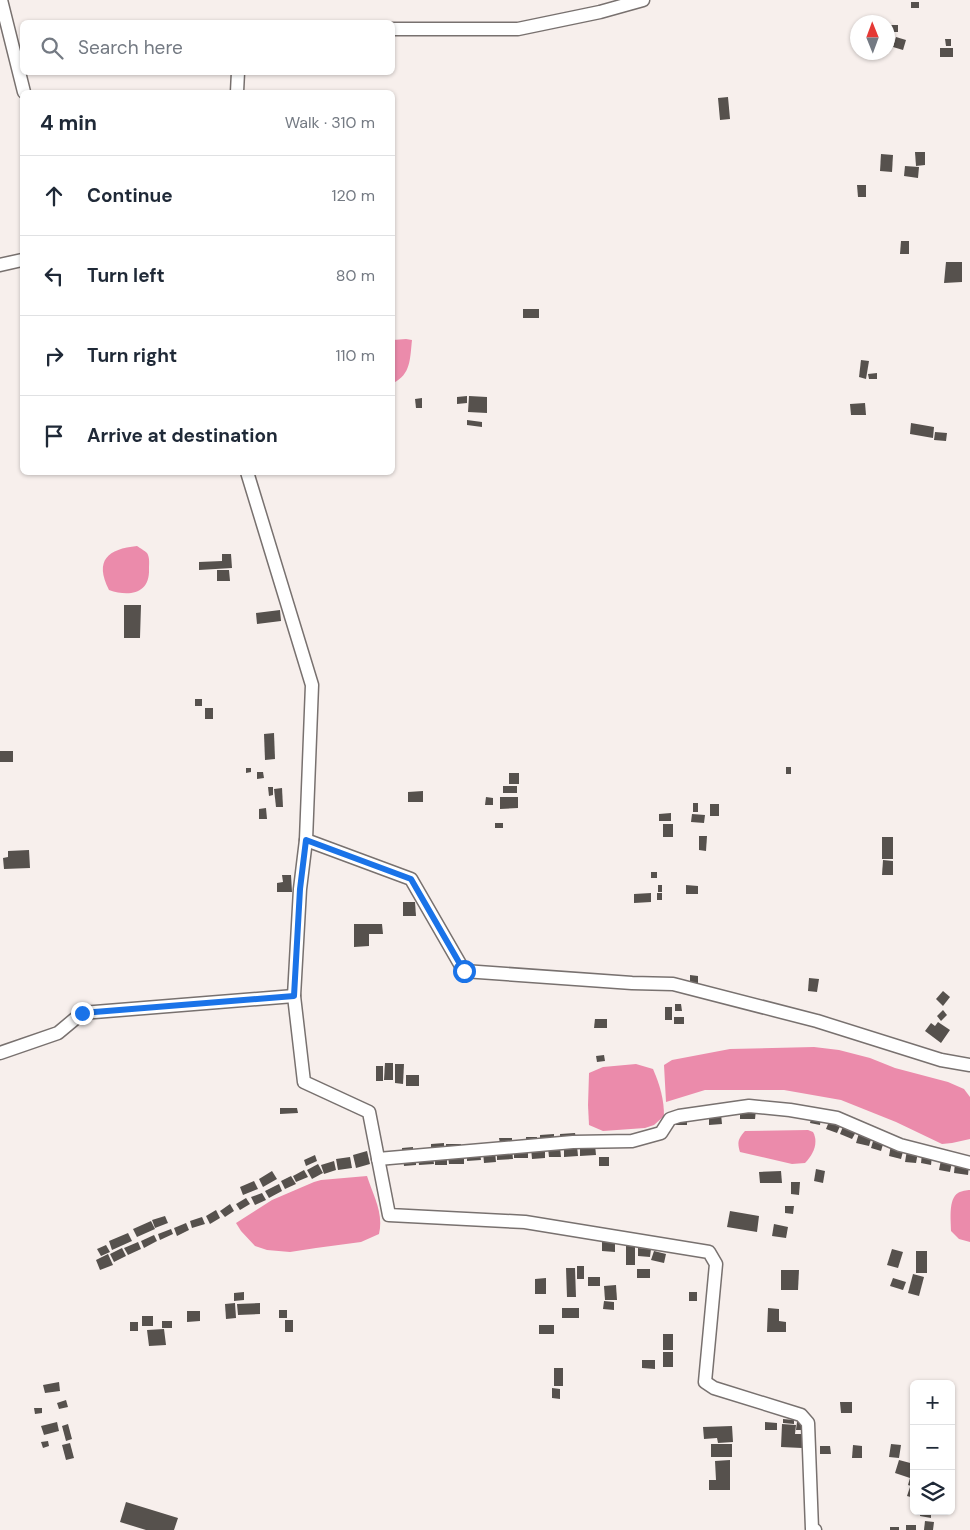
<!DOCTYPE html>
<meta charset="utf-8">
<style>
:root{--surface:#fff;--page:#f2f2f3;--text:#1f2937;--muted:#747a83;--line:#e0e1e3}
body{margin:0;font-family:"DM Sans",sans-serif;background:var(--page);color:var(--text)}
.controls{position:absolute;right:15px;bottom:15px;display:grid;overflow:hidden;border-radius:8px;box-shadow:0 1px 4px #0004}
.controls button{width:45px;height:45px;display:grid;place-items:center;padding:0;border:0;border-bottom:1px solid var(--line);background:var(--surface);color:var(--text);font:25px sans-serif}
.compass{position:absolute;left:850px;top:15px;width:45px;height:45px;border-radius:50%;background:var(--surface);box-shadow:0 1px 4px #0004;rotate:359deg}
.stop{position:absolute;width:15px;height:15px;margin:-11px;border:4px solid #1a73e8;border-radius:50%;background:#fff}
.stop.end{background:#1a73e8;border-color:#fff;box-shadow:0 1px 5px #0008}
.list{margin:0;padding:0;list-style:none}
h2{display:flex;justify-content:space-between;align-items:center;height:65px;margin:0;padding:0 20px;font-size:21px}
h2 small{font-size:16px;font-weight:400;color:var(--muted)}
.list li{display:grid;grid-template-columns:32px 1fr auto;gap:15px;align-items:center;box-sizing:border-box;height:80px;padding:0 20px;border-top:1px solid var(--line)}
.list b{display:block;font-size:19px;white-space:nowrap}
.list em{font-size:16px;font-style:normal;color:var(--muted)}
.icon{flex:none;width:28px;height:28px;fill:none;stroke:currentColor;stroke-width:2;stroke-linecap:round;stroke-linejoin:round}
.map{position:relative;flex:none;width:970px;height:1530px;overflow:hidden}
.search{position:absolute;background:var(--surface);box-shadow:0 1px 4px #0004;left:20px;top:20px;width:375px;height:55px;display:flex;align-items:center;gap:12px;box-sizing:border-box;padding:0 18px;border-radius:8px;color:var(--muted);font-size:19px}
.panel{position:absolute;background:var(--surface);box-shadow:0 1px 4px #0004;left:20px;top:90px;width:375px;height:385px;border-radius:8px}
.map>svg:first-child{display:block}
.water{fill:#eb8bab}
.building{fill:#56514d}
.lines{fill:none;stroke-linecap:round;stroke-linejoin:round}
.minor-casing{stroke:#78716f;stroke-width:15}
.minor{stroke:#fff;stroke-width:12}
.route{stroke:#1a73e8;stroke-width:6}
</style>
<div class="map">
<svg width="970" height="1530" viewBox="0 0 970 1530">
<rect width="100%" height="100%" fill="#f7efec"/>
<!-- water -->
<g class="water">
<path d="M406,339l6,1c-2,18 -1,35 -19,43v-43z"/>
<path d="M137,546c3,2 8,5 10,7 3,4 2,12 2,16 1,25 -20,28 -40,21 -15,-30 -1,-41 28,-44z"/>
<polygon points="814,1047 839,1050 870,1058 895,1068 948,1082 964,1089 970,1097 970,1139 952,1143 942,1144 896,1122 841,1100 784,1090 705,1090 666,1102 664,1065 672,1060 730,1049"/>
<path d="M636,1064l17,5c7,16 11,30 11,47l-10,9 -9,3 -42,3 -14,-6 -1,-20 1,-32 14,-6z"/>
<path d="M808,1130l5,2c6,11 0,23 -8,31l-13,1 -52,-12c-3,-10 -2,-13 5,-21z"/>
<path d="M367,1176c6,19 17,37 12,58l-18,8 -45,6 -26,4 -23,-2 -12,-4 -14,-15 -5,-8 36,-23 42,-18 7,-2z"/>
<path d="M970,1190v52l-11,-3 -8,-8c0,-10 -3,-32 7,-38 3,-2 9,-3 12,-3z"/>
</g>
<!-- building -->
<g class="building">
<rect x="911" y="2" width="8" height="6"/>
<rect x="890" y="25" width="8" height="7"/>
<polygon points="896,37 906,40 903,50 893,47"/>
<polygon points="945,39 951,39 951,46 946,46"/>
<rect x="940" y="48" width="13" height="9"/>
<polygon points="728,97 730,119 720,120 718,98"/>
<polygon points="915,152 925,152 925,165 916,166"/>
<polygon points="881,154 893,155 892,172 880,171"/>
<polygon points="905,166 919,167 918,178 904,176"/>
<polygon points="857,185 866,185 866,197 858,197"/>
<polygon points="901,241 909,241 909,254 900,254"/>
<polygon points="946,262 962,262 962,282 944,283"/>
<rect x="523" y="309" width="16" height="9"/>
<polygon points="861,360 869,361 866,379 859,377"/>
<polygon points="877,373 877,379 869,379 868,374"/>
<polygon points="467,396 467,403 457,404 457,397"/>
<polygon points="469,396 487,397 487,413 468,412"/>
<polygon points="422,398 422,408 416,408 415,399"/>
<polygon points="865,403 866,415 851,415 850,404"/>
<polygon points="467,420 482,422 482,427 467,425"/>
<polygon points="911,423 934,427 933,438 910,434"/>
<polygon points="935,432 947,433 946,441 934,440"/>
<polygon points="222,554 231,554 232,568 199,570 199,562 222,561"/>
<polygon points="217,570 229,570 230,581 217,581"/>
<polygon points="124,605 141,605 140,638 124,638"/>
<polygon points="280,610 281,621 257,624 256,613"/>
<rect x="195" y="699" width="7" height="7"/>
<rect x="205" y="708" width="8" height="11"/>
<polygon points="274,733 275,759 265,760 264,734"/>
<rect x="0" y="751" width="13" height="11"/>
<rect x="786" y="767" width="5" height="7"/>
<polygon points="246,768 251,768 251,772 246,773"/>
<polygon points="257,772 263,772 264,778 257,779"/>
<rect x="509" y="773" width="10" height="11"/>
<rect x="503" y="786" width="14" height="7"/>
<polygon points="268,787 273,787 273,795 269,796"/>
<polygon points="282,788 283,807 276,807 274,789"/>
<polygon points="423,791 423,802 408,802 408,792"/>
<polygon points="486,797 493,798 493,805 485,805"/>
<polygon points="500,797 518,797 518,808 500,809"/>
<rect x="693" y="803" width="5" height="9"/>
<rect x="710" y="804" width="9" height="12"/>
<polygon points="266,808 267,819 259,819 259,809"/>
<polygon points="671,813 671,821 659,821 659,814"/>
<polygon points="692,814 705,815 704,823 691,822"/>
<rect x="495" y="823" width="8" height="5"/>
<rect x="663" y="824" width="10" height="13"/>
<polygon points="699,836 707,836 706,851 699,850"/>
<rect x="882" y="837" width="11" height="22"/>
<polygon points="29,850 30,868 4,869 3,858 8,857 8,851"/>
<polygon points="883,860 893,861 893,875 882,875"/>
<rect x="651" y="872" width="6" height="6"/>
<polygon points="282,875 291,875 292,892 277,892 277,883 283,882"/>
<rect x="658" y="885" width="4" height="7"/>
<polygon points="686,885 698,886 698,894 686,894"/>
<polygon points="651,893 651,902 634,903 634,894"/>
<rect x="657" y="893" width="5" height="7"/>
<polygon points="403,902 415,902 416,916 403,916"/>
<polygon points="354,924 382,924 383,934 369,934 369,946 354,947"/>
<polygon points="690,975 698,976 698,984 690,983"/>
<polygon points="809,978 819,979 817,992 808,991"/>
<polygon points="943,991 950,997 943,1006 936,999"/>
<polygon points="675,1004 681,1004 682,1011 675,1011"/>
<rect x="665" y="1007" width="7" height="13"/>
<polygon points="943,1010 947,1015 941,1021 937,1016"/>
<rect x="674" y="1017" width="10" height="7"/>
<polygon points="595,1019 607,1019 607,1028 594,1028"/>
<polygon points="938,1022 950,1030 941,1043 925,1031 931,1023 935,1026"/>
<polygon points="604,1055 605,1061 597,1062 596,1056"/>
<polygon points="385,1063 393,1063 393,1080 384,1080"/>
<polygon points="395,1064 404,1064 403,1084 395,1083"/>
<rect x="376" y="1066" width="7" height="15"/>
<rect x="406" y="1075" width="13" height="11"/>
<polygon points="280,1108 297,1108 298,1113 280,1114"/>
<polygon points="740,1110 756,1110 755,1119 740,1119"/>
<polygon points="721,1114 722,1124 709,1125 709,1115"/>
<polygon points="812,1115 821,1117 820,1125 810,1123"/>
<polygon points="687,1118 687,1125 676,1125 675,1119"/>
<polygon points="830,1119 841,1124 837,1133 826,1129"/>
<polygon points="844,1124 857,1130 852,1139 840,1134"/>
<polygon points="575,1133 576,1138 560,1139 560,1134"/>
<polygon points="859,1133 872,1136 869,1146 856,1143"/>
<polygon points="554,1134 554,1142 540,1142 540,1135"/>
<rect x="526" y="1137" width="11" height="6"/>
<polygon points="499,1138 512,1138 512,1142 500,1143"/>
<polygon points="874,1138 884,1141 881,1151 871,1148"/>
<polygon points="444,1143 444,1151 431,1151 431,1144"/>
<polygon points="446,1144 461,1144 461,1149 446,1150"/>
<polygon points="595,1145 596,1155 580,1156 580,1146"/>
<polygon points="891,1145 904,1148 901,1159 889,1156"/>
<polygon points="577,1146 578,1156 564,1157 564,1147"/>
<polygon points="413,1147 413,1152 402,1153 402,1148"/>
<polygon points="545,1147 545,1158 532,1159 531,1148"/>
<polygon points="560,1147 561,1157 549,1157 548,1148"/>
<polygon points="512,1149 513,1159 497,1160 497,1150"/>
<rect x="514" y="1150" width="14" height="8"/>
<polygon points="907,1150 918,1152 916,1163 905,1162"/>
<polygon points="367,1151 370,1164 356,1168 353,1155"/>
<polygon points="480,1152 481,1160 467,1161 467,1153"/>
<polygon points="483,1152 495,1152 496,1162 484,1163"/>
<polygon points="922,1154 932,1156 931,1165 921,1163"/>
<polygon points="315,1155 317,1161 306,1166 304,1160"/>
<polygon points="464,1155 464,1164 449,1164 448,1156"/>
<rect x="435" y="1156" width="12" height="9"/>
<polygon points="350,1157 352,1168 338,1170 336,1159"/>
<polygon points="416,1157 416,1165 404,1166 403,1158"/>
<polygon points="418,1157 433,1157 434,1164 419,1165"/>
<rect x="599" y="1157" width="10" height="9"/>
<polygon points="941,1160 952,1162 950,1172 939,1170"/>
<polygon points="334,1161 336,1170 324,1174 321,1165"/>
<polygon points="955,1163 969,1165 968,1175 954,1173"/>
<polygon points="318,1164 323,1173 312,1179 307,1170"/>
<polygon points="816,1169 825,1171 823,1183 814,1181"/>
<polygon points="304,1170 308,1177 296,1182 293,1176"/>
<polygon points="272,1171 277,1179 263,1187 259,1179"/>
<polygon points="781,1171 782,1183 760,1183 759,1172"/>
<polygon points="291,1176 296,1184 285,1189 281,1181"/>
<polygon points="254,1181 258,1189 243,1195 240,1187"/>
<polygon points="791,1182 800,1182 799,1195 791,1194"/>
<polygon points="279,1184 282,1191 269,1198 265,1191"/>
<polygon points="262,1193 266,1200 255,1205 251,1197"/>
<polygon points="246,1198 250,1204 240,1210 236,1204"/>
<polygon points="230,1204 234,1211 225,1217 220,1211"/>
<polygon points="785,1206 794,1206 793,1214 785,1213"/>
<polygon points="216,1210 220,1218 210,1224 206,1216"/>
<polygon points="730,1211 759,1216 757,1232 727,1227"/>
<polygon points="165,1216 168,1223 155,1228 152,1220"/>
<polygon points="202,1217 205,1224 192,1228 190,1221"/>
<polygon points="151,1221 155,1229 137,1237 133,1229"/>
<polygon points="186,1223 189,1230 177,1236 174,1228"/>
<polygon points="774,1224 788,1227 786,1238 772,1236"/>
<polygon points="171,1229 173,1234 160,1240 158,1234"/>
<polygon points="128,1233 132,1241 112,1250 109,1241"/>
<polygon points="154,1235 157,1241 144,1248 141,1241"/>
<polygon points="602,1239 615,1240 615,1252 602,1251"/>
<polygon points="138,1242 141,1249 128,1255 124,1248"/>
<polygon points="106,1245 110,1252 101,1256 97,1249"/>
<rect x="626" y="1245" width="9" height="20"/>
<polygon points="122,1248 126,1256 114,1262 110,1254"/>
<polygon points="638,1248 651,1249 650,1257 638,1256"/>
<polygon points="892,1249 903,1252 898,1268 887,1265"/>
<polygon points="654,1251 666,1254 664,1263 651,1260"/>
<rect x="916" y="1251" width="11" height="22"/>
<polygon points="108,1254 113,1265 100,1270 96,1260"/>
<rect x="577" y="1266" width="7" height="13"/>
<polygon points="566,1268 575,1268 576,1297 567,1297"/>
<rect x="637" y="1269" width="13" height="9"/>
<polygon points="781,1270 799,1270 798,1290 781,1290"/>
<polygon points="913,1274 924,1277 919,1296 908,1293"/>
<rect x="588" y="1277" width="12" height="9"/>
<polygon points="546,1278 546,1294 535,1294 535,1279"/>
<polygon points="893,1278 906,1282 903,1290 890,1286"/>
<polygon points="616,1285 617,1300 605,1300 604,1286"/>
<polygon points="244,1292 244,1300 234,1301 234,1293"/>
<rect x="689" y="1292" width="8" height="9"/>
<polygon points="604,1301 614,1302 614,1310 603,1309"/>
<polygon points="235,1303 236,1318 226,1319 225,1304"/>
<polygon points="260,1303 260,1314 238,1315 237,1304"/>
<rect x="562" y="1308" width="17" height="10"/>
<polygon points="768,1308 779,1309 779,1321 786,1322 786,1332 767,1332"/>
<rect x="279" y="1310" width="8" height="8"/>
<polygon points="187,1311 200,1311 200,1321 187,1322"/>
<rect x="142" y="1316" width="11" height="10"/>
<rect x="285" y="1320" width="8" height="12"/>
<rect x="162" y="1321" width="10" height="7"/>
<rect x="130" y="1322" width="8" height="9"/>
<rect x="539" y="1325" width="15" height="9"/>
<polygon points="164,1329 166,1345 149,1346 147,1330"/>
<rect x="663" y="1334" width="10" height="16"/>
<rect x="663" y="1352" width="10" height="15"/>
<polygon points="642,1360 655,1360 655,1369 642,1368"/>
<rect x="554" y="1368" width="9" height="18"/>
<polygon points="59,1382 60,1391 45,1393 43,1385"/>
<polygon points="552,1388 560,1389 560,1399 552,1398"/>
<polygon points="66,1400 68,1407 59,1409 57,1403"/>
<polygon points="840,1402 852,1402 852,1413 841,1413"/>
<polygon points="34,1408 42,1408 42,1413 35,1414"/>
<polygon points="783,1419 794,1420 794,1424 783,1423"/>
<polygon points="57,1422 59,1431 44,1435 41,1426"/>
<polygon points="765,1422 777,1423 777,1430 765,1430"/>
<polygon points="797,1422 804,1422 804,1430 796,1430"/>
<polygon points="68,1424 72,1439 66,1441 62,1426"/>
<polygon points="782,1424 796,1425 795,1434 803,1434 802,1448 781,1447"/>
<polygon points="732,1426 733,1442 718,1443 717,1438 704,1439 703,1427"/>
<polygon points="48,1441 49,1446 43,1448 41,1442"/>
<polygon points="70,1443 74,1458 66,1460 62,1445"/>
<rect x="711" y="1444" width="21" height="13"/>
<polygon points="891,1444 901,1445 899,1458 889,1457"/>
<polygon points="853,1445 862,1446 862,1458 852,1458"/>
<polygon points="820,1446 830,1446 831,1454 820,1454"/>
<polygon points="730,1460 730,1490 709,1490 709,1480 716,1480 715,1461"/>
<polygon points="899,1460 914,1464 914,1487 908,1485 910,1478 895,1473"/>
<polygon points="910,1487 914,1488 914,1498 907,1496"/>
<polygon points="126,1502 178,1518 174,1530 146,1530 120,1522"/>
<polygon points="920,1511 931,1511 931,1518 920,1516"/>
<polygon points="925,1521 934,1522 933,1530 924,1530"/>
<rect x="906" y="1525" width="10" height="5"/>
<rect x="890" y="1527" width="9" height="3"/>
</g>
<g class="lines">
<!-- minor casing -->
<g class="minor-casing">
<g id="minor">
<polyline points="1,0 24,92"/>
<polyline points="392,29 518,29 600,12 643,0"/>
<polyline points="237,92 238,72"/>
<polyline points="0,265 22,260"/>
<polyline points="247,472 312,685 306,840 300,889 294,996 304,1082 369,1112 389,1215 525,1222 709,1252 716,1264 705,1382 714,1388 801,1415 808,1423 812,1529 815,1530"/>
<polyline points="306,840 411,879 464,971 632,983 673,984 817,1021 941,1060 970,1065"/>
<polyline points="0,1053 58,1033 82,1013 294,996"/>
<polyline points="378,1159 573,1142 632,1141 661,1133 670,1119 679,1116 749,1106 790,1110 837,1118 900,1145 970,1163"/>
</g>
</g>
<!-- minor -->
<use href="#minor" class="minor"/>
</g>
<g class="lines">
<!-- route -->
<polyline class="route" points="82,1013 294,996 300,889 306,840 411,879 464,971"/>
</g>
</svg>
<div class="controls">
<button>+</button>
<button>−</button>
<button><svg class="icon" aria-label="layers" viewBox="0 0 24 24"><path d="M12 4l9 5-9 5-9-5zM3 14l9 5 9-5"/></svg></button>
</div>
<svg class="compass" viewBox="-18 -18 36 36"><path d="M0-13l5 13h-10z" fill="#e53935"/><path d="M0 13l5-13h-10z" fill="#747a83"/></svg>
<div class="stop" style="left:464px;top:971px"></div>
<div class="stop end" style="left:82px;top:1013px"></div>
<div class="search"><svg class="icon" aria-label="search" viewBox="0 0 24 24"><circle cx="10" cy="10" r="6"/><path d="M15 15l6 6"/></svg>Search here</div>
<section class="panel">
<h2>4 min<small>Walk · 310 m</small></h2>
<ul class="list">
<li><svg class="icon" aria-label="ahead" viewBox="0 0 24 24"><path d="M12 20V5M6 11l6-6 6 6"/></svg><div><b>Continue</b></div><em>120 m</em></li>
<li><svg class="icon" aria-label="left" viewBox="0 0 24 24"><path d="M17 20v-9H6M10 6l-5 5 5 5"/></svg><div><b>Turn left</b></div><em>80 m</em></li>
<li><svg class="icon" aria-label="right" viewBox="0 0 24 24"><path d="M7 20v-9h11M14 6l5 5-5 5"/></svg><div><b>Turn right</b></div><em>110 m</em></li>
<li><svg class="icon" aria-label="arrive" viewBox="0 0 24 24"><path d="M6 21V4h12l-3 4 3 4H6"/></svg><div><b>Arrive at destination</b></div></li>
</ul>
</section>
</div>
